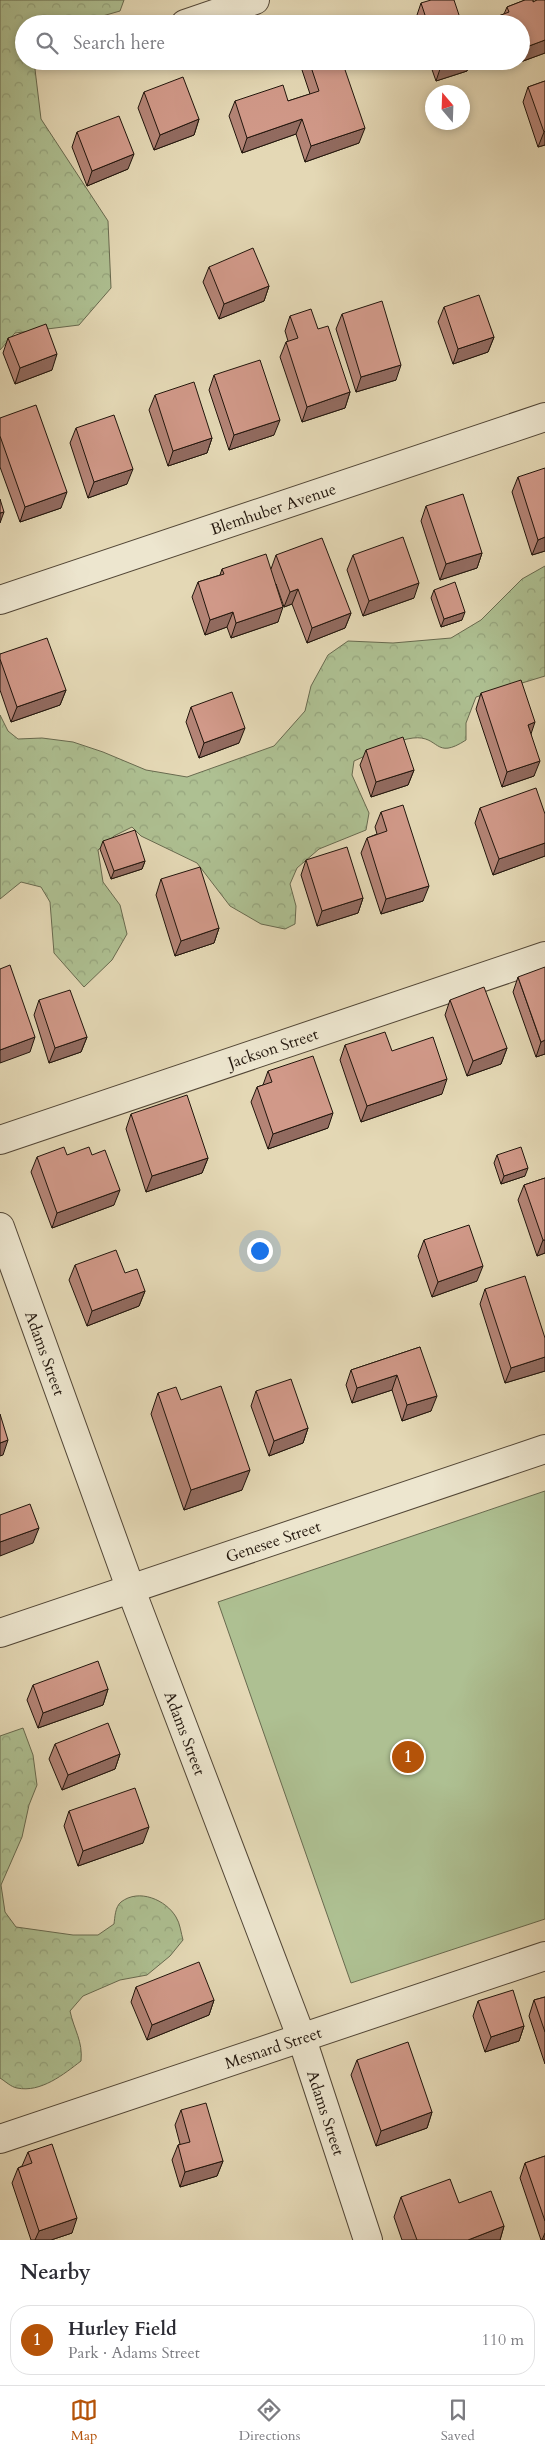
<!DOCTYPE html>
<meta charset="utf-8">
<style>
:root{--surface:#fff;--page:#f7f7f7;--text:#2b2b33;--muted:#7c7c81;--line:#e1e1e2;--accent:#b45309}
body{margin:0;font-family:Cardo,serif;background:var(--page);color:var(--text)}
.compass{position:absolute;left:425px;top:85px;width:45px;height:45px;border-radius:50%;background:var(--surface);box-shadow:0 2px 8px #0003;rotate:341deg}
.you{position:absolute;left:259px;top:1250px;width:18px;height:18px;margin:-12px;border:4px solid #fff;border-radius:50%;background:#1a73e8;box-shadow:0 0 0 8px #1a73e833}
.badge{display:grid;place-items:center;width:32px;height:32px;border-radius:50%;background:var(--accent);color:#fff;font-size:16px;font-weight:700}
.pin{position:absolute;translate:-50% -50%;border:2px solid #fff;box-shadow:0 1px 5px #0006}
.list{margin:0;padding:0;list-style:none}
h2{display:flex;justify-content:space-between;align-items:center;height:65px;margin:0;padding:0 20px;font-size:21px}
h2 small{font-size:16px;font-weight:400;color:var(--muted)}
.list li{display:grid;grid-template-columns:32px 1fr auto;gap:15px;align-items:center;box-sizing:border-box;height:70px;margin:0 10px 10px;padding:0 10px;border:1px solid var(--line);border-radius:20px}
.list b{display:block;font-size:19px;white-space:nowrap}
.list p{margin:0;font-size:16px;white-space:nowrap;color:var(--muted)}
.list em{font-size:16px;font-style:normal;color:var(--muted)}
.icon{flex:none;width:28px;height:28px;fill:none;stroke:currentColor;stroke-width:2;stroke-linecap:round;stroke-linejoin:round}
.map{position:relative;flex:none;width:545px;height:2240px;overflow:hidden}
.search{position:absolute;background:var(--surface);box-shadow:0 2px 8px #0003;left:15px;right:15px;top:15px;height:55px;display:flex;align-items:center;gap:12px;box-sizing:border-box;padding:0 18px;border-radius:28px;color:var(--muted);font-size:19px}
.sheet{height:145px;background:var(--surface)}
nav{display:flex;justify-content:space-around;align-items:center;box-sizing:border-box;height:70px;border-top:1px solid var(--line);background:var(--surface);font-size:14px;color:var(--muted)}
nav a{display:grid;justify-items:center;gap:2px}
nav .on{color:var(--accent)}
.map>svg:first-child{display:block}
.green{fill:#aec092;stroke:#686a4f}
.forest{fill:url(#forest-crowns);stroke:#686a4f}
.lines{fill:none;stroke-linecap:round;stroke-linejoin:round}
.minor-casing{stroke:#524636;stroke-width:30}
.minor{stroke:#ede6cf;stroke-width:28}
.wall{fill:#b48476;stroke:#21150c}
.shaded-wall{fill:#926b60;stroke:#21150c}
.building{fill:#d19989;stroke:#21150c}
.labels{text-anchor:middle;stroke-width:4.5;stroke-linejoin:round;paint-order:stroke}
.street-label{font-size:16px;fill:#21150c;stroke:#ede6cf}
</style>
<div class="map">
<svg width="545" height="2240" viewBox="0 0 545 2240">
<defs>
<pattern id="forest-crowns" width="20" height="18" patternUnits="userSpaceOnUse" patternTransform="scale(1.25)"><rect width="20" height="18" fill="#aec092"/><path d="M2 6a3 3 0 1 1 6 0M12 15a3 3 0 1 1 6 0" fill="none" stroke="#95a47d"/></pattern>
</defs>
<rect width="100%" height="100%" fill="#e4d8b5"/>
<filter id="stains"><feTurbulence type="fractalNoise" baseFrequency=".004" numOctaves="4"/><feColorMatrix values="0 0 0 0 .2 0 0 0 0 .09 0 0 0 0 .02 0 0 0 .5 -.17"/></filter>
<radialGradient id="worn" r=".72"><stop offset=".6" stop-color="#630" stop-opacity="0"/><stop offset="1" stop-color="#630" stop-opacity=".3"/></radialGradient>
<!-- green -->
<polygon class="green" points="545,1491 545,1919 351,1983 218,1602"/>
<!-- forest -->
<g class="forest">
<polygon points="0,0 124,0 120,11 85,21 51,16 40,24 24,24 24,61 34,61 41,119 108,221 111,288 79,325 15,333 0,350"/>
<path d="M545,566v110l-69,21 -10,26v17c-32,21 -26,-5 -53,-2 -14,1 -45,17 -59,23l-2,14 17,38 -3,17 -47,19 -22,19 -7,16 6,22 -1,18 -10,5 -24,-5 -31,-18 -33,-43 -56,-27 -9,-9 -18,9 -16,14 5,32 17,23 7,29 -15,26 -28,27 -30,-34 -4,-51 -9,-15 -20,-5 -21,17v-184l8,16 10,8 24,-1 31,4 30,10 43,18 41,7 87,-31 31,-35 6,-25 17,-31 20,-14 45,2 58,-5 30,-18 41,-41z"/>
<path d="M23,1728l10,27 4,30 -8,20 -7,32 -21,48 4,27 11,15 57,8h25l16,-11c1,-7 1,-17 7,-22 18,-14 45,-2 55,15 4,6 5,16 7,23l-13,16 -23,19 -27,5 -37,16 -13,15c4,19 13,30 11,50 -17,13 -40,32 -64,27 -6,-1 -12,-7 -17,-10v-342z"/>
</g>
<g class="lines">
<!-- minor casing -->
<g class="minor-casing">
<g id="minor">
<polyline points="185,24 255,0"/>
<path id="s1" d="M0,600l545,-183"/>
<path id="s2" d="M0,1140l545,-184"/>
<path id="s3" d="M0,1227l131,363 171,449 66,201"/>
<path id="s4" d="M0,1633l545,-184"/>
<path id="s5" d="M0,2139l545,-183"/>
</g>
</g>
<!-- minor -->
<use href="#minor" class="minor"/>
</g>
<!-- wall -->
<g class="wall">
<polygon points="525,0 533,0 533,2 537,0 545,0 545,53 504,68 501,61 521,61 521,24 493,24 496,17 504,14 507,7"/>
<polygon points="421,3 462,24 418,24 416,18"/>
<polygon points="299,61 342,61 359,143 305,162 296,134 242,153 229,116 235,101 288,101 310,94"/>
<polygon points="429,61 470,61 467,71 436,81"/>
<polygon points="545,81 545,145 538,147 523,102 528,87"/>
<polygon points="144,92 199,119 194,135 154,150 138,108"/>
<polygon points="77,132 128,169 87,186 72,147"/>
<polygon points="209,267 269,286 264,301 219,319 203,282"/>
<polygon points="444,307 494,337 488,352 453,364 438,322"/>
<polygon points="342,314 396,380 356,392 336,329"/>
<polygon points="290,316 318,329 350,392 345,408 302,422 280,357 286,342 288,341 285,331"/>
<polygon points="8,338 52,370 15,384 3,353"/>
<polygon points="214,375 274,435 229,450 209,390"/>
<polygon points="155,395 212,438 207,453 168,466 149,410"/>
<polygon points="0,418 61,508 20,522 0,467"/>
<polygon points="76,428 127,484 88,498 70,443"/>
<polygon points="518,477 545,551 532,555 512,492"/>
<polygon points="426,506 482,553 477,568 440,580 421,521"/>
<polygon points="276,555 351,613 345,628 307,643 292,604 284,607 276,584 278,622 231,638 227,627 205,635 192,597 198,582 220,575 222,569 271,569"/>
<polygon points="353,555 414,598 363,616 347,570"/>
<polygon points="434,590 462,620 441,627 431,598"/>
<polygon points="0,654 66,690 60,705 11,722 0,690"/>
<polygon points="481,693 531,734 534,776 502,787 476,709"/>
<polygon points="191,707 239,743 199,758 186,722"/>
<polygon points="366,750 414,770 408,785 371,797 360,765"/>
<polygon points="480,808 545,814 545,856 493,875 475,823"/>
<polygon points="381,812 423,901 381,914 361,853 367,838 377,834 375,827"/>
<polygon points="103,841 145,861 142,869 111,879 100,849"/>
<polygon points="306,860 363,898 358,913 317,926 301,875"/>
<polygon points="161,879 219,928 214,943 175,956 156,895"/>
<polygon points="518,977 545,1054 536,1057 513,992"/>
<polygon points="39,1000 87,1037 81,1052 49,1063 34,1015"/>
<polygon points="450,1000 507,1048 501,1064 467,1076 445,1015"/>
<polygon points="345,1045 392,1051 442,1094 361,1122 340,1060"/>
<polygon points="268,1071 328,1128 268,1149 251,1102 257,1087 263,1085"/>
<polygon points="131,1114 208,1158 202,1173 146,1192 126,1129"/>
<polygon points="92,1155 114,1205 52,1228 31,1172 37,1157"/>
<polygon points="497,1155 525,1176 501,1184 494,1163"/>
<polygon points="545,1178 545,1253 537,1256 518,1200 524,1185"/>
<polygon points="424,1240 477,1281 432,1297 418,1256"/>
<polygon points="75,1265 145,1291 139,1306 87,1326 69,1280"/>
<polygon points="485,1289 545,1338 545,1371 505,1383 480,1304"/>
<polygon points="420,1347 431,1411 402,1421 392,1390 352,1403 346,1385 351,1370"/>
<polygon points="256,1391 308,1428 303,1443 269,1456 251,1406"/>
<polygon points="158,1393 181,1400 242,1490 184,1510 151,1414"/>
<polygon points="33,1685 108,1689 103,1705 38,1728 27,1700"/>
<polygon points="55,1744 120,1754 115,1769 62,1790 49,1759"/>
<polygon points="69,1811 143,1843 78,1866 64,1826"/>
<polygon points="136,1987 214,2000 209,2015 147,2040 131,2002"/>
<polygon points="545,1997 545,2064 529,2016 534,2000"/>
<polygon points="478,2001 524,2026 519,2041 485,2052 473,2016"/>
<polygon points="357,2060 432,2112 427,2128 376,2146 351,2075"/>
<polygon points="181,2110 223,2161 217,2176 180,2187 172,2160 178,2145 180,2144 175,2125"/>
<polygon points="28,2152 72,2233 51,2240 31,2240 12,2183 18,2168 22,2166"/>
<polygon points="545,2156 545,2240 541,2240 520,2178 525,2163"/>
<polygon points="401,2197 459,2203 504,2226 500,2240 402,2240 394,2217"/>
</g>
<!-- shaded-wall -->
<g class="shaded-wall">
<polygon points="545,40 545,53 504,68 506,61 521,61 521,49"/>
<polygon points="456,61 470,61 467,71 436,81 441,66"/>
<polygon points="199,119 194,135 154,150 160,135"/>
<polygon points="302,119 296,134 242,153 247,138"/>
<polygon points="365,128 359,143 305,162 311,146"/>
<polygon points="545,131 545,145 538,147 544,132"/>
<polygon points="134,154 128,169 87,186 92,171"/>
<polygon points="269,286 264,301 219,319 224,304"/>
<polygon points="494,337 488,352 453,364 458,349"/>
<polygon points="57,354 52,370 15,384 20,368"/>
<polygon points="401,365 396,380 356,392 361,377"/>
<polygon points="350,392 345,408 302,422 307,407"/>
<polygon points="280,420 274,435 229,450 234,435"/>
<polygon points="212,438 207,453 168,466 173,451"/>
<polygon points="133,469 127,484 88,498 94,482"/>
<polygon points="67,492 61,508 20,522 25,507"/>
<polygon points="4,512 0,523 0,513"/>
<polygon points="545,537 545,551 532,555 538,540"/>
<polygon points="482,553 477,568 440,580 446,564"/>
<polygon points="419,583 414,598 363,616 369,601"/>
<polygon points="298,589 292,604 284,607 290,592"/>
<polygon points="283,607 278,622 231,638 236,623"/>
<polygon points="233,612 227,627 205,635 210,620"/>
<polygon points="465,612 462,620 441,627 444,619"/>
<polygon points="351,613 345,628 307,643 312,628"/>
<polygon points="66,690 60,705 11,722 17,707"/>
<polygon points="535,722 530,737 528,725"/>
<polygon points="245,728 239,743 199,758 204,743"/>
<polygon points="540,761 534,776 502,787 507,772"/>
<polygon points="414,770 408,785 371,797 376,782"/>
<polygon points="545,843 545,856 493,875 499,859"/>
<polygon points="145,861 142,869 111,879 114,871"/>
<polygon points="429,886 423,901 381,914 386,899"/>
<polygon points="363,898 358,913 317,926 322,911"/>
<polygon points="219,928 214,943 175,956 181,941"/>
<polygon points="35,1037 30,1052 0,1063 0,1050"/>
<polygon points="87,1037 81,1052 49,1063 55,1048"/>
<polygon points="545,1040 545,1054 536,1057 541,1042"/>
<polygon points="507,1048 501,1064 467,1076 473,1061"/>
<polygon points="447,1079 442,1094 361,1122 367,1106"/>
<polygon points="333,1113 328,1128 268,1149 273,1134"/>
<polygon points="208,1158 202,1173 146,1192 152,1176"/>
<polygon points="528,1168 525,1176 501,1184 504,1176"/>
<polygon points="120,1190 114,1205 52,1228 57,1213"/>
<polygon points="543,1240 545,1240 545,1253 537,1256"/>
<polygon points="483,1266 477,1281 432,1297 438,1282"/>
<polygon points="145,1291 139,1306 87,1326 92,1311"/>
<polygon points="545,1357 545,1371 505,1383 511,1368"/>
<polygon points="397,1375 392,1390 352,1403 357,1388"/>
<polygon points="437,1396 431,1411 402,1421 407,1405"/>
<polygon points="308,1428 303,1443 269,1456 274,1441"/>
<polygon points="8,1440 3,1455 0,1456 0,1443"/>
<polygon points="250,1470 242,1490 184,1510 191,1490"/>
<polygon points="39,1528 33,1543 0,1556 0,1542"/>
<polygon points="108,1689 103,1705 38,1728 43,1713"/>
<polygon points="120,1754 115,1769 62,1790 68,1775"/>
<polygon points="149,1827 143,1843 78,1866 83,1851"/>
<polygon points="214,2000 209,2015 147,2040 152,2025"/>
<polygon points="524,2026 519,2041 485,2052 491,2037"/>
<polygon points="432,2112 427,2128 376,2146 381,2131"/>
<polygon points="223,2161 217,2176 180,2187 185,2172"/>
<polygon points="77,2218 72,2233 51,2240 35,2240 39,2231"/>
<polygon points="504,2226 500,2240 468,2240"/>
<polygon points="545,2233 545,2240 542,2240"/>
</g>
<!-- building -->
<g class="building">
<polygon points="431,0 454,0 462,24 428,24 421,3"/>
<polygon points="525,0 533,0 533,2 537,0 545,0 545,40 521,49 521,24 498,24 496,17 509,12 507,7"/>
<polygon points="309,61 342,61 365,128 311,146 302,119 247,138 235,101 283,85 288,101 319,91"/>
<polygon points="440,61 456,61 441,66"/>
<polygon points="183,77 199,119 160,135 144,92"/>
<polygon points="545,81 545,131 544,132 528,87"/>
<polygon points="119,116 134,154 92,171 77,132"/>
<polygon points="253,248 269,286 224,304 209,267"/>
<polygon points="479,295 494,337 458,349 444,307"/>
<polygon points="382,301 401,365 361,377 342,314"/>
<polygon points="311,309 318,329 328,326 350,392 307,407 286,342 298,338 290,316"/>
<polygon points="46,324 57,354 20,368 8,338"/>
<polygon points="260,360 280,420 234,435 214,375"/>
<polygon points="194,382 212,438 173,451 155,395"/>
<polygon points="36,405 67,492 25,507 0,436 0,418"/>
<polygon points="114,415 133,469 94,482 76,428"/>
<polygon points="545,468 545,537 538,540 518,477"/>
<polygon points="463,494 482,553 446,564 426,506"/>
<polygon points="0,499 4,512 0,513"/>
<polygon points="403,537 419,583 369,601 353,555"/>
<polygon points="322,538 351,613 312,628 298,589 290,592 276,555"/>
<polygon points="266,554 283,607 236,623 233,612 210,620 198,582 224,574 222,569"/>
<polygon points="455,582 465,612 444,619 434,590"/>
<polygon points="47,638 66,690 17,707 0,659 0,654"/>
<polygon points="521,680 535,722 528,725 540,761 507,772 481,693"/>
<polygon points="232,692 245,728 204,743 191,707"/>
<polygon points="403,737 414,770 376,782 366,750"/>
<polygon points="536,788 545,814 545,843 499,859 480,808"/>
<polygon points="403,805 429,886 386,899 367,838 387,831 381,812"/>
<polygon points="135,830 145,861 114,871 103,841"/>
<polygon points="347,847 363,898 322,911 306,860"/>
<polygon points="200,867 219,928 181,941 161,879"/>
<polygon points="10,965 35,1037 0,1050 0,969"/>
<polygon points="545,967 545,1040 541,1042 518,977"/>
<polygon points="484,987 507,1048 473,1061 450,1000"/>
<polygon points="70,990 87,1037 55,1048 39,1000"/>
<polygon points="385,1032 392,1051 433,1037 447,1079 367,1106 345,1045"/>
<polygon points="313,1056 333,1113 273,1134 257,1087 272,1082 268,1071"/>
<polygon points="187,1095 208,1158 152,1176 131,1114"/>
<polygon points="64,1147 67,1155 89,1147 92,1155 105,1150 120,1190 57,1213 37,1157"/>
<polygon points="521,1147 528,1168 504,1176 497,1155"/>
<polygon points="545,1178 545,1240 543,1240 524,1185"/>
<polygon points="469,1225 483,1266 438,1282 424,1240"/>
<polygon points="116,1250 125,1273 137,1269 145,1291 92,1311 75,1265"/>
<polygon points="525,1276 545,1338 545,1357 511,1368 485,1289"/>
<polygon points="420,1347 437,1396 407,1405 397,1375 357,1388 351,1370"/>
<polygon points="291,1379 308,1428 274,1441 256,1391"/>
<polygon points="221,1386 250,1470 191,1490 158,1393 176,1387 181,1400"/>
<polygon points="0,1414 8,1440 0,1443"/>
<polygon points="30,1504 39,1528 0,1542 0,1515"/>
<polygon points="98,1661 108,1689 43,1713 33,1685"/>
<polygon points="108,1723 120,1754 68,1775 55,1744"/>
<polygon points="135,1788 149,1827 83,1851 69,1811"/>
<polygon points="199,1962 214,2000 152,2025 136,1987"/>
<polygon points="513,1990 524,2026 491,2037 478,2001"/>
<polygon points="545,1997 545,2032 534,2000"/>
<polygon points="408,2042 432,2112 381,2131 357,2060"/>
<polygon points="206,2103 223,2161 185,2172 178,2145 190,2142 181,2110"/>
<polygon points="52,2144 77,2218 39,2231 18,2168 32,2163 28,2152"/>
<polygon points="545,2156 545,2221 525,2163"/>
<polygon points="450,2179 459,2203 491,2191 504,2226 468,2240 417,2240 401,2197"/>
</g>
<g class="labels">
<!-- street labels -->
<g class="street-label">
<text dy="6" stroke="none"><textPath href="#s1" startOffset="288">Blemhuber Avenue</textPath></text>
<text dy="6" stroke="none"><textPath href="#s2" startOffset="288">Jackson Street</textPath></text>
<text dy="6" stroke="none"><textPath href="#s3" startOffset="134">Adams Street</textPath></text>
<text dy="6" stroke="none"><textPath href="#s4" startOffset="288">Genesee Street</textPath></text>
<text dy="6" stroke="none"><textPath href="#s3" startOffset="539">Adams Street</textPath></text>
<text dy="6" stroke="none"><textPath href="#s5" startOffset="288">Mesnard Street</textPath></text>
<text dy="6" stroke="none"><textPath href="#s3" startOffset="944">Adams Street</textPath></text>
</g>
</g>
<rect width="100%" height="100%" filter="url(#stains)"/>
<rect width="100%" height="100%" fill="url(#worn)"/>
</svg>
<svg class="compass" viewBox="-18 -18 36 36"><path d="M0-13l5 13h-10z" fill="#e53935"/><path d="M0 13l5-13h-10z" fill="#7c7c81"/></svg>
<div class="you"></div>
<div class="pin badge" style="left:408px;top:1757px">1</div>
<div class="search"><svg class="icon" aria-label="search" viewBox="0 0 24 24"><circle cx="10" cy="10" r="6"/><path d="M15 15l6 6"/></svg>Search here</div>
</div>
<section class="sheet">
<h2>Nearby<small></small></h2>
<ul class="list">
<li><span class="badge">1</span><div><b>Hurley Field</b><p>Park · Adams Street</p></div><em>110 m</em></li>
</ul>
</section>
<nav>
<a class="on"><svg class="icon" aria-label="map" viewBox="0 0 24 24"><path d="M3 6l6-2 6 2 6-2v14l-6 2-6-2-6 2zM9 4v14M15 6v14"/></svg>Map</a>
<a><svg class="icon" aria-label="directions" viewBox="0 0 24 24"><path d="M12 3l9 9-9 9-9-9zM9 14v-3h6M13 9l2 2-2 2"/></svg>Directions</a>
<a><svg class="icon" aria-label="saved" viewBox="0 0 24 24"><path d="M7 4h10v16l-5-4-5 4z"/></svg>Saved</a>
</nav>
